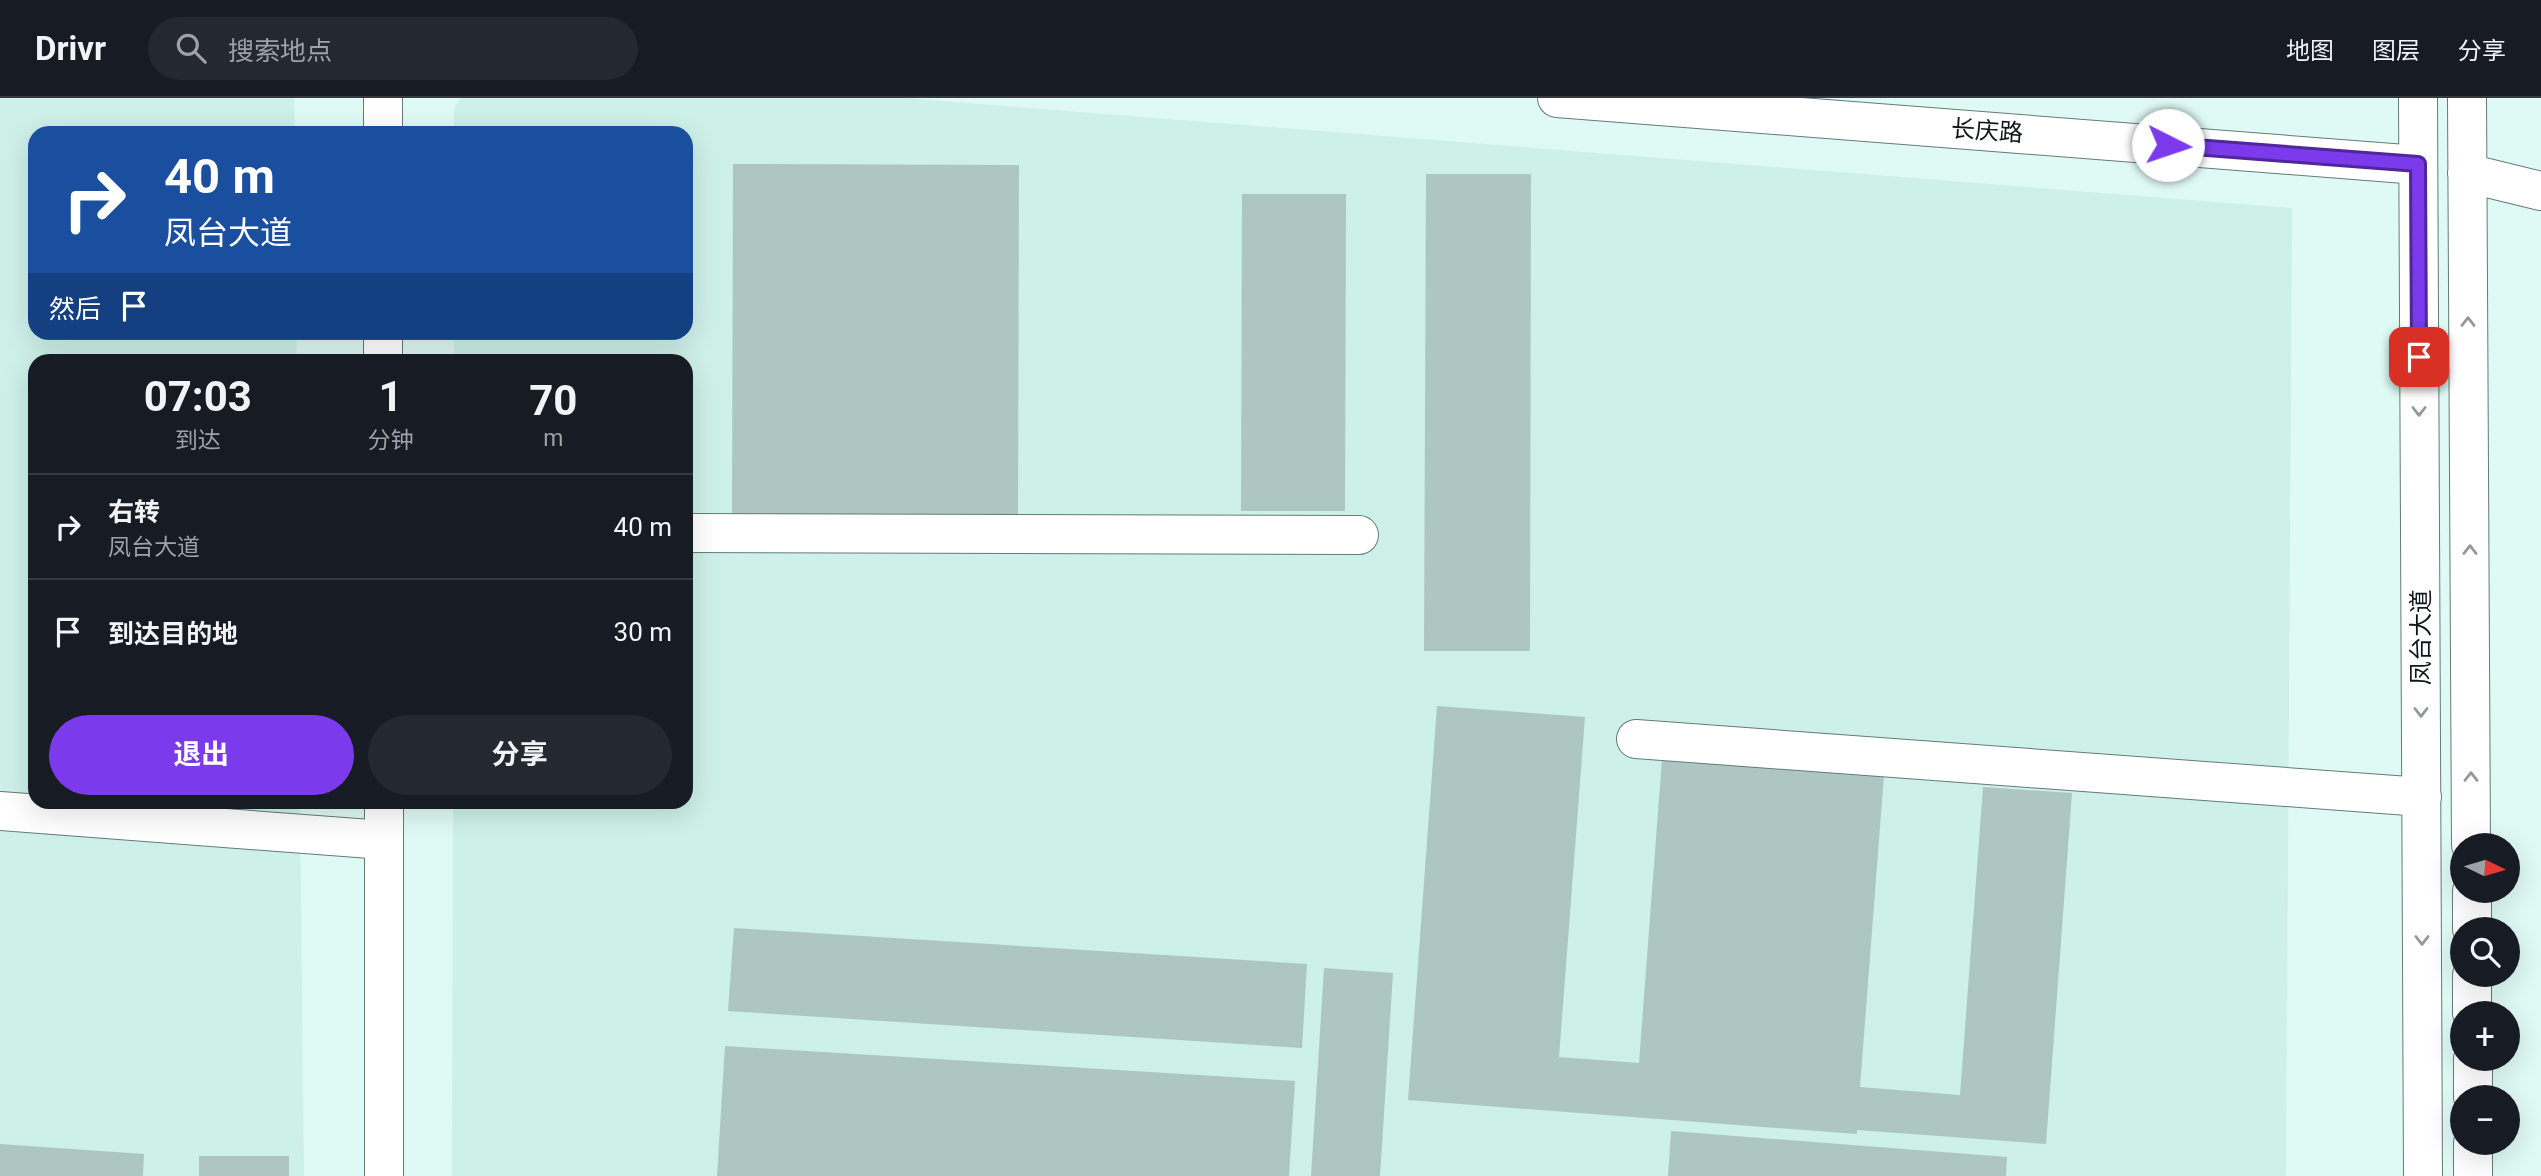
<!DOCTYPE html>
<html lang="zh">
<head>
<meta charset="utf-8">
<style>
  :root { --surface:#171b24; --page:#242831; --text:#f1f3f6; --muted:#9ea1a6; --line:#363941; --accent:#7c3aed }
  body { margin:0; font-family:Roboto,"Noto Sans SC",sans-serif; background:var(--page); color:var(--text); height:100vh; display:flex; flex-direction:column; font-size:26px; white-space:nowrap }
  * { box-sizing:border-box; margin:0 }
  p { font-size:23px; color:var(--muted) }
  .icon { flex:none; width:38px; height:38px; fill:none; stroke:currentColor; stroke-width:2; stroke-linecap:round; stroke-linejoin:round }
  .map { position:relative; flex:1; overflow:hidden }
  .details { position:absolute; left:28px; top:256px; width:665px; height:455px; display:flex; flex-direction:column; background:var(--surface); border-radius:21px; box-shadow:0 7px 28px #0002 }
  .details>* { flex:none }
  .banner { position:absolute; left:28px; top:28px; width:665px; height:214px; border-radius:21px; box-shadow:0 7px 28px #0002; background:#1a4fa0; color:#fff; overflow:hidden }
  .needle { width:46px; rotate:95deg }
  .fabs { position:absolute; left:2450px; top:735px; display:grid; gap:14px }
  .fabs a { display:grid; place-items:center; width:70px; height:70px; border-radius:50%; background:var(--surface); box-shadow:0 7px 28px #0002; font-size:35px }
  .pin { position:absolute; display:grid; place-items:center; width:60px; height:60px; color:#fff; margin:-30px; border-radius:14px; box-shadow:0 4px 10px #0006 }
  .me { position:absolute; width:77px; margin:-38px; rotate:94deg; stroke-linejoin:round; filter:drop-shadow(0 0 5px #0008) }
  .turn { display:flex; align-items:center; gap:24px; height:147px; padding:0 21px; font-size:32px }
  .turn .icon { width:91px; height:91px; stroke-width:2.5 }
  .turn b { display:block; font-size:49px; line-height:60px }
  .then { display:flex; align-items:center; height:66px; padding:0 21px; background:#0003; gap:14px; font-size:26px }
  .eta { display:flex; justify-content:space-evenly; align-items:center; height:119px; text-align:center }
  .eta b { font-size:42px; font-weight:700; line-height:49px }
  .primary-button { display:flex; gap:14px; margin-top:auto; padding:14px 21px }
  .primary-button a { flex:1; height:80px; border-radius:42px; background:var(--accent); color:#fff; font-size:28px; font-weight:700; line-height:80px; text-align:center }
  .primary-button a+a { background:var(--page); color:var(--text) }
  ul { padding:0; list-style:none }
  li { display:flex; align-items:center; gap:21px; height:105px; padding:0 21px; border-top:2px solid var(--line) }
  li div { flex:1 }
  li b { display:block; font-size:26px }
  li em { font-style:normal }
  header { display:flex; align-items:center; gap:42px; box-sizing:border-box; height:98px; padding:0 35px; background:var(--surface); border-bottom:2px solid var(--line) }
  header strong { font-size:33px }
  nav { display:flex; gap:38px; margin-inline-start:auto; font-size:24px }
  .search { width:490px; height:63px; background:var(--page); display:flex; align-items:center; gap:18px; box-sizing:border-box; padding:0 24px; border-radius:38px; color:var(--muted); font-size:26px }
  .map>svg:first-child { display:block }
  .built { fill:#cdf0e9 }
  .building { fill:#adc6c1 }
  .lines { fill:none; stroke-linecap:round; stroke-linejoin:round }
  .minor-casing { stroke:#647b77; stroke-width:40 }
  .minor { stroke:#fff; stroke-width:38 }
  .oneway { stroke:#939796 }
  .route-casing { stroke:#51269a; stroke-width:18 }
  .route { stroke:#7c3aed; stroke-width:12 }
  .labels { text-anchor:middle; stroke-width:6; stroke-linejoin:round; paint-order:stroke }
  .street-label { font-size:24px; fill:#0e1716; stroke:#fff }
</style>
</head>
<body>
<header>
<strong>Drivr</strong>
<div class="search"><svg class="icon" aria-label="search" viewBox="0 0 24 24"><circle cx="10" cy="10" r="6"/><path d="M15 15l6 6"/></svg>搜索地点</div>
<nav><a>地图</a><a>图层</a><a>分享</a></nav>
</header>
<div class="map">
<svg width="2541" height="1078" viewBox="0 0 2541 1078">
  <rect width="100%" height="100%" fill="#dff9f4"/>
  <path class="built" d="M0 0H294L295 35H35V234L296 235 297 262H35V704H300L304 1078H0Z
    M461 0H903L2292 110 2286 1078H452L453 704H686V262H454V235L686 234V35H454V10Z"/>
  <path class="building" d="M733 66 1019 67 1018 416H732Z
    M1426 76H1531L1530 553H1424Z
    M1242 96H1346L1345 413H1241Z
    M1437 608 1585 619 1559 959 1639 965 1662 661 1884 677 1860 989 1960 997 1983 689 2072 695 2046 1046 1857 1032V1036L1408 1002Z
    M734 830 1307 866 1302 950 728 913Z
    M1324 870 1393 875 1380 1078H1311Z
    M725 948 1295 983 1289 1078H717Z
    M1671 1033 2007 1059 2006 1078H1668Z
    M0 1046 144 1056 143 1078H0Z
    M199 1058H289V1078H199Z"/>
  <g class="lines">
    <defs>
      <path id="minor" d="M383 0V35
        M1557 0 2418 67
        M2418 0 2423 1078
        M2467 0 2471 747
        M2467 75 2541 93
        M383 234V262
        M686 435 1359 437
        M1636 641 2422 699
        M384 704V1078
        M0 713 384 742
        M2472 793V831
        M2472 877V915
        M2473 961V999
        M2473 1045V1078"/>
    </defs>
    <use href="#minor" class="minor-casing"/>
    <use href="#minor" class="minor"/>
  </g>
  <defs><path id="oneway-chevron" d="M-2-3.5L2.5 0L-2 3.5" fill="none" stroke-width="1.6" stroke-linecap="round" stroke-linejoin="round" transform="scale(1.75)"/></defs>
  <g class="oneway">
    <use href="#oneway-chevron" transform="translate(2468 224) rotate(-90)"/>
    <use href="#oneway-chevron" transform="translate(2419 313) rotate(90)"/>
    <use href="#oneway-chevron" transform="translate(2470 452) rotate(-90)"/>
    <use href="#oneway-chevron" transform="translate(2421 614) rotate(90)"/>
    <use href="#oneway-chevron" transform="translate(2471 679) rotate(-90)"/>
    <use href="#oneway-chevron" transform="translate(2422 842) rotate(90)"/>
  </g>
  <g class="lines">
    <defs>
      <path id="route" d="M2168 47 2418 66 2419 259"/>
    </defs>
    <use href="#route" class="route-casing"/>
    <use href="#route" class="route"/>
  </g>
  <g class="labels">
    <g class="street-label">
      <text transform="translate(1987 33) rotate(4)" y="8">长庆路</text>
      <text transform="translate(2421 539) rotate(-90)" y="8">凤台大道</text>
    </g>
  </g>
</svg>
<div class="fabs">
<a><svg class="needle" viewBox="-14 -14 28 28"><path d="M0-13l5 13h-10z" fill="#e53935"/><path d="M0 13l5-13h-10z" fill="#9ea1a6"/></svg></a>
<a><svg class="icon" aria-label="search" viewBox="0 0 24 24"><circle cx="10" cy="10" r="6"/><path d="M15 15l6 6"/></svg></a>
<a>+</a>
<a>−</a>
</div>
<div class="pin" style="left:2419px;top:259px;background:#d93025"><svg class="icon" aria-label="arrive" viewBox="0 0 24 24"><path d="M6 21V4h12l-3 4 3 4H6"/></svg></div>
<svg class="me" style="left:2168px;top:47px" viewBox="-20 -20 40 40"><circle r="19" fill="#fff"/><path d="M0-13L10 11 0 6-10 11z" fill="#7c3aed"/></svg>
<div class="banner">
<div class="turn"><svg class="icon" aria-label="right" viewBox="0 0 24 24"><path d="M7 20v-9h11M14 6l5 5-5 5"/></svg><div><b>40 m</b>凤台大道</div></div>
<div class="then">然后<svg class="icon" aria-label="arrive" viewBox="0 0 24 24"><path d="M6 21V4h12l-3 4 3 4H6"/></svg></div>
</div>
<section class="details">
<div class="eta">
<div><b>07:03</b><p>到达</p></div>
<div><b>1</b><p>分钟</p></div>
<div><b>70</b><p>m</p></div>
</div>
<ul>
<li><svg class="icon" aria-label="right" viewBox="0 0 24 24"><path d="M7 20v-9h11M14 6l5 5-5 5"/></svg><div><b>右转</b><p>凤台大道</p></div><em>40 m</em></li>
<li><svg class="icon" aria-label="arrive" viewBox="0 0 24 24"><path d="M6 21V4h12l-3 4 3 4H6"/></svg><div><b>到达目的地</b></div><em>30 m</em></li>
</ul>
<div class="primary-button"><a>退出</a><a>分享</a></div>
</section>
</div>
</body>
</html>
